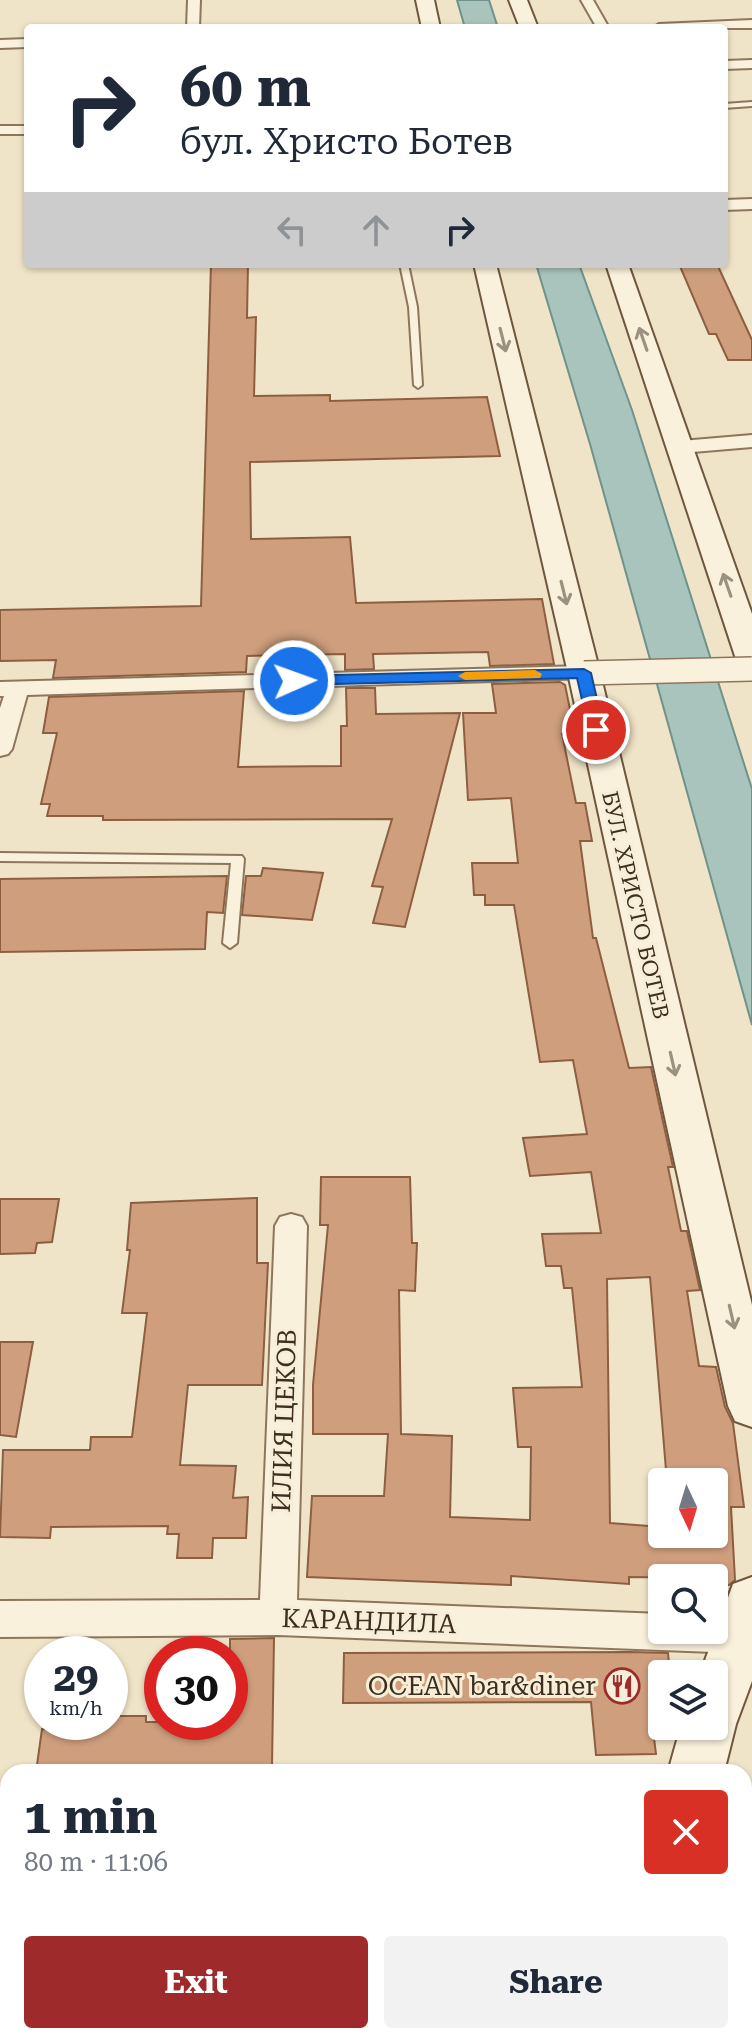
<!DOCTYPE html>
<html lang="en">
<head>
<meta charset="utf-8">
<style>
  :root { --surface:#fff; --page:#f2f2f3; --text:#1f2937; --muted:#747a83; --accent:#9e2a2b }
  body { margin:0; font-family:"Roboto Serif",serif; background:var(--page); color:var(--text); height:100vh; display:flex; flex-direction:column; font-size:30px; white-space:nowrap }
  * { box-sizing:border-box; margin:0 }
  p { font-size:26px; color:var(--muted) }
  .icon { flex:none; width:44px; height:44px; fill:none; stroke:currentColor; stroke-width:2; stroke-linecap:round; stroke-linejoin:round }
  .map { position:relative; flex:1; overflow:hidden }
  .details { position:absolute; left:0px; top:1764px; width:752px; height:280px; display:flex; flex-direction:column; background:var(--surface); border-radius:24px 24px 0 0; box-shadow:0 2px 6px #0004 }
  .details>* { flex:none }
  .hud { position:absolute; left:24px; top:24px; width:704px; height:244px; border-radius:8px; box-shadow:0 2px 6px #0004; background:#fff; color:var(--text); overflow:hidden }
  .needle { width:52px; rotate:176deg }
  .tools { position:absolute; left:648px; top:1468px; display:grid; gap:16px }
  .tools a { display:grid; place-items:center; width:80px; height:80px; border-radius:8px; background:var(--surface); box-shadow:0 2px 6px #0004; font-size:40px }
  .speed { position:absolute; left:24px; top:1636px; display:flex; gap:16px; font-size:40px; font-weight:700; text-align:center }
  .speed>* { display:grid; place-content:center; width:104px; height:104px; border-radius:50%; background:var(--surface); box-shadow:0 2px 6px #0004; line-height:1 }
  .speed small { font-size:20px; font-weight:400 }
  .speed .limit { border:12px solid #d22; background:#fff; color:#111 }
  .pin { position:absolute; display:grid; place-items:center; width:68px; height:68px; color:#fff; margin:-34px; border:4px solid #fff; border-radius:50%; box-shadow:0 2px 8px #0007 }
  .me { position:absolute; width:88px; margin:-44px; rotate:88deg; stroke-linejoin:round; filter:drop-shadow(0 0 6px #0008) }
  .turn { display:flex; align-items:center; gap:28px; height:168px; padding:0 24px; font-size:36px }
  .turn .icon { width:104px; height:104px; stroke-width:2.5 }
  .turn b { display:block; font-size:56px; line-height:68px }
  .lanes { display:flex; align-items:center; height:76px; padding:0 24px; background:#0003; justify-content:center; gap:40px; direction:ltr }
  .lanes .off { opacity:.35 }
  .round { display:grid; place-items:center; flex:none; width:84px; height:84px; border-radius:8px; background:var(--page) }
  .summary { display:flex; align-items:center; justify-content:space-between; height:136px; padding:0 24px }
  h1 { font-size:48px; font-weight:700; line-height:60px }
  .button { display:flex; gap:16px; margin-top:auto; padding:16px 24px }
  .button a { flex:1; height:92px; border-radius:8px; background:var(--accent); color:#fff; font-size:32px; font-weight:700; line-height:92px; text-align:center }
  .button a+a { background:var(--page); color:var(--text) }
  .map>svg:first-child { display:block }
  .water { fill:#a9c4bc; stroke:#6f938a; stroke-width:2 }
  .building { fill:#cf9f7d; stroke:#8d5f41; stroke-width:2; fill-rule:evenodd }
  .lines { fill:none; stroke-linecap:round; stroke-linejoin:round }
  .lane-casing { stroke:#8d765c; stroke-width:4 }
  .street-casing { stroke:#8d765c; stroke-width:4 }
  .secondary-casing { stroke:#6f573f; stroke-width:4 }
  .path { stroke:#8d765c; stroke-width:7; stroke-dasharray:8 6; stroke-linecap:butt }
  .lane { fill:#faf1dc; fill-rule:evenodd }
  .street { fill:#faf1dc; fill-rule:evenodd }
  .secondary { fill:#faf1dc; fill-rule:evenodd }
  .street-bridge-casing { stroke:#8d765c; stroke-width:26; stroke-linecap:butt }
  .street-bridge { stroke:#faf1dc; stroke-width:23 }
  .oneway { stroke:#9c907e }
  .route { fill:#1a73e8; stroke:#114b97; stroke-width:2 }
  .slow { fill:#f59e0b }
  .labels { text-anchor:middle; stroke-width:6; stroke-linejoin:round; paint-order:stroke }
  .street-label { font-size:22px; fill:#3d2e20; stroke:#f7eed8 }
  .near-street-label { font-size:26px; fill:#3d2e20; stroke:#f7eed8 }
  .near-poi-label { font-size:26px; fill:#3d2e20; stroke:#f7eed8; text-anchor:end }
</style>
</head>
<body>
<div class="map">
<svg width="752" height="2044" viewBox="0 0 752 2044">
  <rect width="100%" height="100%" fill="#f0e4c8"/>
  <path class="water" d="M457 0H489L498 28H465Z
    M536 264H579L632 410 752 789V1025L590 444Z"/>
  <path class="building" d="M211 264H248L247 318 256 317 254 396 330 395V401L487 397 500 456 250 462 251 539 350 537 356 603 542 599 554 664 490 666 488 652 373 654 374 669 345 670V654L247 656 246 672 53 678 56 660 0 661V610L201 606Z
    M679 264H717L752 340V360H728L716 334H709Z
    M560 682 565 685 575 734H562L576 803H585L592 841H580L593 938H596L629 1068 651 1067 673 1167H668L681 1231H687L700 1290 687 1291 699 1366 716 1367 725 1407 733 1423 744 1507H731L735 1580 729 1585 714 1584V1578L629 1577V1584L511 1576V1585L307 1577 312 1496H384L388 1434H313V1385L328 1225H320L321 1177H410L412 1243H417L415 1291 399 1290 401 1434 452 1436 450 1517 530 1520 531 1447H518L513 1388 582 1387 572 1288H564L561 1266H546L542 1234 601 1233 591 1172 530 1176 523 1138 587 1134 573 1060 540 1062 514 905H485V895H474L472 863H518L511 798 468 800 463 713H496L492 684ZM650 1277 667 1482H714V1534H662V1527L610 1523 607 1279Z
    M346 688H375L376 714 460 713 405 927 373 923 383 887 372 886 392 819 103 820V816H47L50 804H41L57 733H43L49 697 244 691 238 767 341 766V726H347Z
    M263 868 323 873 312 920 242 915 246 876H261Z
    M227 876 223 913 207 912 205 949 0 952V879Z
    M257 1198V1263H268L262 1385H188L180 1465 236 1466 233 1498 248 1497 246 1538H213L212 1558H177L179 1534H167L168 1526 51 1527 50 1538 0 1537 3 1450H90L91 1437H132L147 1313H122L130 1250H127L131 1203Z
    M0 1199H59L52 1242 37 1243 35 1253 0 1254Z
    M0 1342H33L16 1437 0 1435Z
    M274 1638 272 1766 141 1772H36L42 1729 81 1730 82 1722H110V1716H146V1722H230V1639Z
    M630 1652 668 1653 670 1674H662V1726H677V1729L653 1730 656 1754 596 1755 591 1702 343 1703 344 1653Z"/>
  <g class="lines">
    <defs>
      <path id="lane" d="M752 102V106L724 108V104Z
        M400 264H408L417 307 422 385 418 388 414 385 409 307Z
        M0 853 242 856 244 859 237 943 230 948 223 943 231 863 0 861Z"/>
      <path id="street" d="M188 0H200L199 28H187Z
        M581 0H593L609 28H597Z
        M752 20V28H653L659 24Z
        M28 39V47L0 48V40Z
        M752 60V68L724 69V61Z
        M0 126H28V134H0Z
        M752 199V209L724 210V200Z
        M752 435V447L681 453 672 447 681 441Z
        M584 666 592 668 595 673 592 678 27 695 12 749 8 754 0 756V708L4 696H0V682Z
        M291 1214 302 1217 307 1226 297 1600 662 1614V1630H714V1616L739 1617 752 1622V1648L739 1653 278 1635 0 1637V1601L260 1600 275 1226 280 1217Z"/>
      <path id="secondary" d="M416 0H434L440 28H422Z
        M509 0H527L538 28H520Z
        M474 264H496L600 673 752 1305V1427L735 1421 728 1406 568 673Z
        M606 264H628L752 614V669L741 666 736 659Z
        M752 1577V1681L736 1724 724 1772H668L681 1726H714V1674H700L733 1584Z
        M752 1881V1948L744 1951V1884Z
        M582 2036H650L647 2044H579Z"/>
    </defs>
    <use href="#lane" class="lane-casing"/>
    <use href="#street" class="street-casing"/>
    <use href="#secondary" class="secondary-casing"/>
    <path class="path" d="M731 2036V2044
      M520 2044 528 2036"/>
    <use href="#lane" class="lane"/>
    <use href="#street" class="street"/>
    <use href="#secondary" class="secondary"/>
    <defs>
      <path id="street-bridge" d="M584 673 752 669"/>
    </defs>
    <use href="#street-bridge" class="street-bridge-casing"/>
    <use href="#street-bridge" class="street-bridge"/>
  </g>
  <defs><path id="oneway-shaft" d="M-6 0H5M1.5-3L5.5 0L1.5 3" fill="none" stroke-width="1.6" stroke-linecap="round" stroke-linejoin="round" transform="scale(2)"/></defs>
  <g class="oneway">
    <use href="#oneway-shaft" transform="translate(643 339) rotate(-109)"/>
    <use href="#oneway-shaft" transform="translate(503 340) rotate(76)"/>
    <use href="#oneway-shaft" transform="translate(727 585) rotate(-109)"/>
    <use href="#oneway-shaft" transform="translate(564 593) rotate(76)"/>
    <use href="#oneway-shaft" transform="translate(673 1064) rotate(77)"/>
    <use href="#oneway-shaft" transform="translate(732 1317) rotate(77)"/>
  </g>
  <path class="route" d="M584 669 591 673 604 730 596 734 589 730 577 678 294 685 286 681 294 676Z"/>
  <path class="slow" d="M535 670 542 674 540 678 465 680 458 676 465 672Z"/>
  <defs>
    <symbol id="restaurant-ring" viewBox="-11 -11 22 22"><circle r="9.5" fill="#f7eed8" stroke="#9e2a2b" stroke-width="1.5"/><path d="M-5-6h1v4h1v-4h1v4h1v-4h1v5L-1.5 .5V6h-2V.5L-5-1ZM5-6V6H3V1.5H1.5Q1.5-4 5-6Z" fill="#9e2a2b"/></symbol>
  </defs>
  <g fill-rule="evenodd">
    <use href="#restaurant-ring" x="602" y="1666" width="40" height="40"/>
  </g>
  <g class="labels">
    <g class="street-label">
      <text transform="translate(636 905) rotate(77)" y="8">БУЛ. ХРИСТО БОТЕВ</text>
    </g>
    <g class="near-street-label">
      <text transform="translate(284 1421) rotate(-88)" y="9">ИЛИЯ ЦЕКОВ</text>
      <text transform="translate(369 1621) rotate(2)" y="9">КАРАНДИЛА</text>
    </g>
    <g class="near-poi-label">
      <text x="596" y="1695">OCEAN bar&amp;diner</text>
    </g>
  </g>
</svg>
<div class="tools">
<a><svg class="needle" viewBox="-14 -14 28 28"><path d="M0-13l5 13h-10z" fill="#e53935"/><path d="M0 13l5-13h-10z" fill="#747a83"/></svg></a>
<a><svg class="icon" aria-label="search" viewBox="0 0 24 24"><circle cx="10" cy="10" r="6"/><path d="M15 15l6 6"/></svg></a>
<a><svg class="icon" aria-label="layers" viewBox="0 0 24 24"><path d="M12 4l9 5-9 5-9-5zM3 14l9 5 9-5"/></svg></a>
</div>
<div class="speed"><div>29<small>km/h</small></div><div class="limit">30</div></div>
<div class="pin" style="left:596px;top:730px;background:#d93025"><svg class="icon" aria-label="arrive" viewBox="0 0 24 24"><path d="M6 21V4h12l-3 4 3 4H6"/></svg></div>
<svg class="me" style="left:294px;top:681px" viewBox="-20 -20 40 40"><circle r="17" fill="#1a73e8" stroke="#fff" stroke-width="3"/><path d="M0-11L8 9 0 5-8 9z" fill="#fff"/></svg>
<div class="hud">
<div class="turn"><svg class="icon" aria-label="right" viewBox="0 0 24 24"><path d="M7 20v-9h11M14 6l5 5-5 5"/></svg><div><b>60 m</b>бул. Христо Ботев</div></div>
<div class="lanes"><svg class="icon off" aria-label="left" viewBox="0 0 24 24"><path d="M17 20v-9H6M10 6l-5 5 5 5"/></svg><svg class="icon off" aria-label="ahead" viewBox="0 0 24 24"><path d="M12 20V5M6 11l6-6 6 6"/></svg><svg class="icon" aria-label="right" viewBox="0 0 24 24"><path d="M7 20v-9h11M14 6l5 5-5 5"/></svg></div>
</div>
<section class="details">
<div class="summary"><div><h1>1 min</h1><p>80 m · 11:06</p></div><a class="round" style="background:#d93025;color:#fff"><svg class="icon" aria-label="close" viewBox="0 0 24 24"><path d="M6 6l12 12M18 6L6 18"/></svg></a></div>
<div class="button"><a>Exit</a><a>Share</a></div>
</section>
</div>
</body>
</html>
